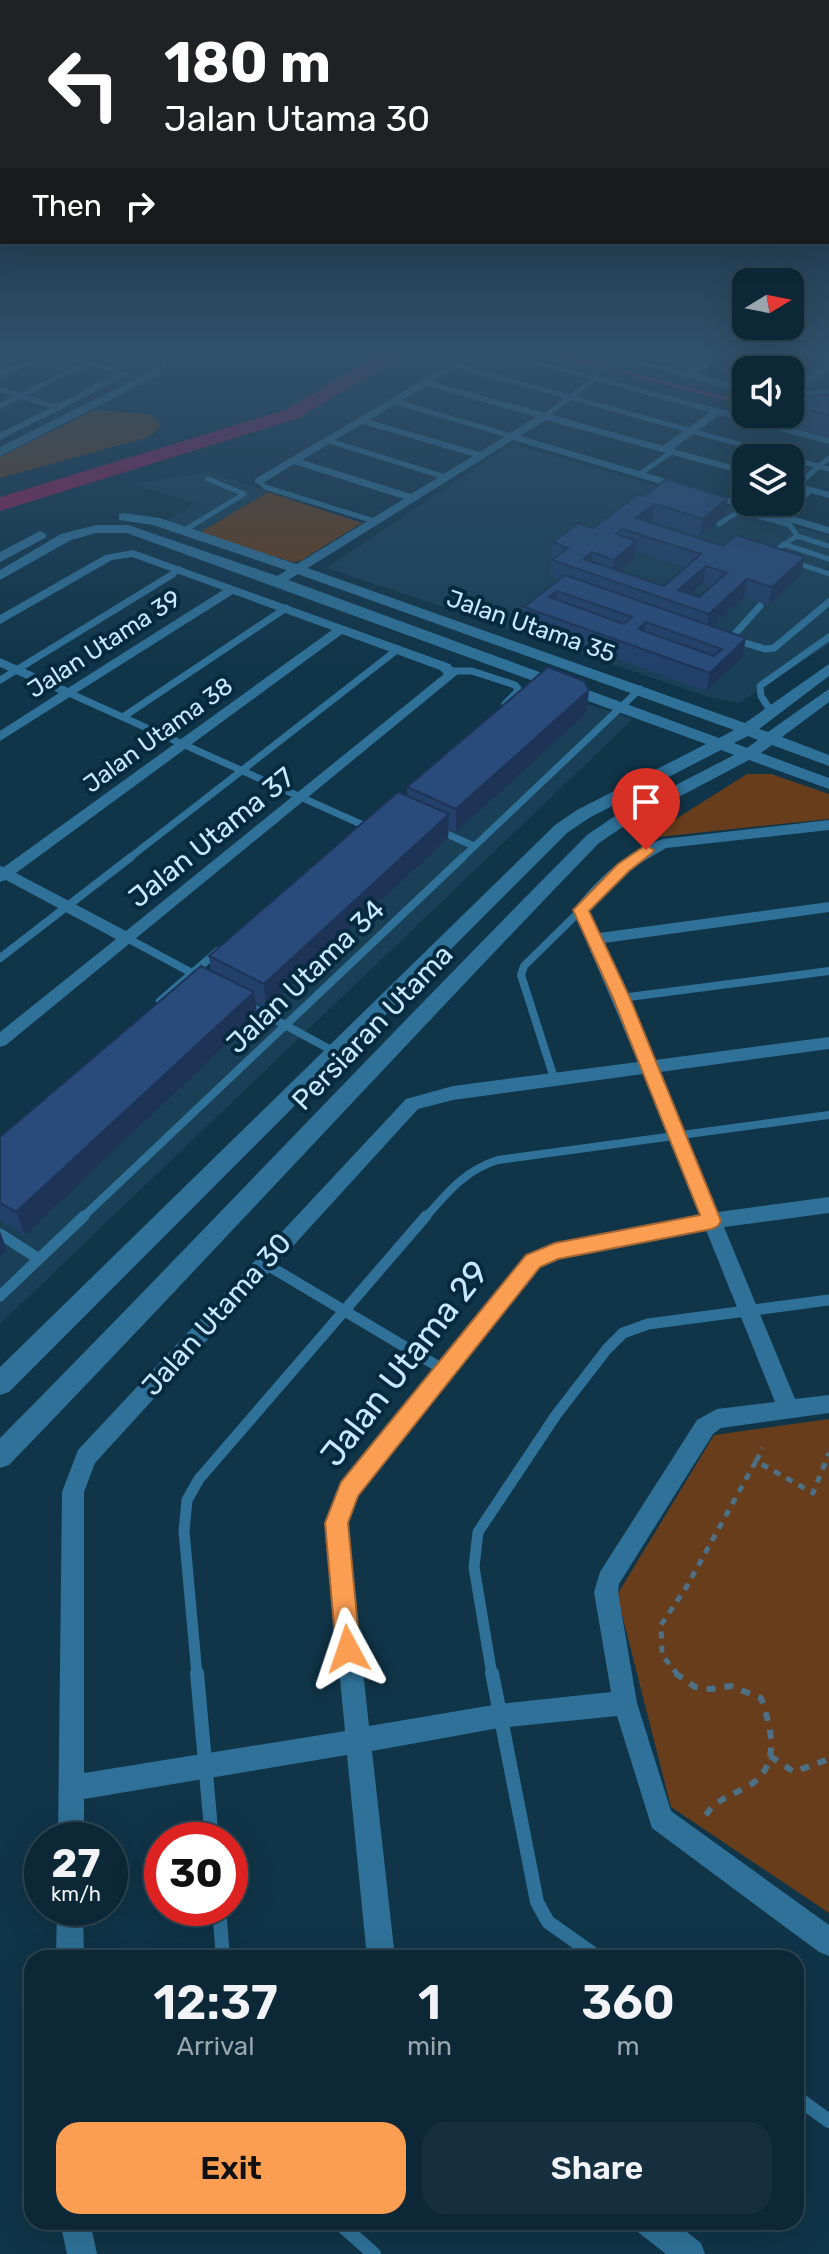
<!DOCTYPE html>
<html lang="en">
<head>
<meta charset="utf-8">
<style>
  :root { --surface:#0c2736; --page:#152f3e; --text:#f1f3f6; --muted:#9aa5ad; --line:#2c4451; --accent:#fb9e51 }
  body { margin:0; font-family:Rubik,sans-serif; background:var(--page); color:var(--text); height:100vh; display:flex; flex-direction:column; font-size:30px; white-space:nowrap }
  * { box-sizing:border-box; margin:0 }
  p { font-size:26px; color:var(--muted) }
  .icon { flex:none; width:44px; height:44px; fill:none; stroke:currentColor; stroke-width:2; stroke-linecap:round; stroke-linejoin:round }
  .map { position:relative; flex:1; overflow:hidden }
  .details { position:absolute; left:24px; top:1950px; width:780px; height:280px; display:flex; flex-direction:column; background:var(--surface); border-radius:24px; box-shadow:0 8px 32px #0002,0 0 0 2px var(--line) }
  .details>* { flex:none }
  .banner { position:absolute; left:0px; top:0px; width:830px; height:244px; box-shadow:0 8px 32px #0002,0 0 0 2px var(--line); background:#202124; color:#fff; overflow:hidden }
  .needle { width:52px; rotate:80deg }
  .tools { position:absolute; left:732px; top:268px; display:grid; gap:16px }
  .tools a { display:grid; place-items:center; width:72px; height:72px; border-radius:16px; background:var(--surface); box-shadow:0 8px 32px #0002,0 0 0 2px var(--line); font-size:40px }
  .speed { position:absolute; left:24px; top:1822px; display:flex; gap:16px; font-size:40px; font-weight:700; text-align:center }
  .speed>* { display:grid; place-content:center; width:104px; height:104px; border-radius:50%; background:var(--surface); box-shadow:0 8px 32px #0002,0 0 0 2px var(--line); line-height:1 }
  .speed small { font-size:20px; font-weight:400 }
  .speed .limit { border:12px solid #d22; background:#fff; color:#111 }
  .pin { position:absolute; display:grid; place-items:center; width:68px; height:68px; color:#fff; margin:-82px -34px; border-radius:50% 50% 50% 0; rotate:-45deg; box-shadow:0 0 8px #0007 }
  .pin .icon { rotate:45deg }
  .me { position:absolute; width:88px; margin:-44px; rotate:355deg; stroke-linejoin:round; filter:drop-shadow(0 0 6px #0008) }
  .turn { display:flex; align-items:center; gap:28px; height:168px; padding:0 32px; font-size:36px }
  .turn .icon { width:104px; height:104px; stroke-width:2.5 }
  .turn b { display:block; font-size:56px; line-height:68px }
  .then { display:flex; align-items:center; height:76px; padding:0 32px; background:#0003; gap:16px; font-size:30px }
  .eta { display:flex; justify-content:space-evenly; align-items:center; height:136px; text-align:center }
  .eta b { font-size:48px; font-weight:600; line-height:56px }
  .button { display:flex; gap:16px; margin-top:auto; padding:16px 32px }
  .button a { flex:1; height:92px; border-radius:24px; background:var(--accent); color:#111; font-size:32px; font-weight:600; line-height:92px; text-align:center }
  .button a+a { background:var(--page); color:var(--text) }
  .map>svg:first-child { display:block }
  .built { fill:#194057 }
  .green { fill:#673d1b }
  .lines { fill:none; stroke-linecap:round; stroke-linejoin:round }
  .stream { stroke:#911d54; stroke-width:3 }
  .river { fill:#911d54; fill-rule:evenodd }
  .path-far1 { stroke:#4d7085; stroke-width:5; stroke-dasharray:7 7; stroke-linecap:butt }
  .path { stroke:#4d7085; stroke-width:6; stroke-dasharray:9 9; stroke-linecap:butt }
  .service-far4 { stroke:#2f7198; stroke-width:5 }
  .service-far3 { stroke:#2f7198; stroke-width:7 }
  .service-far2 { stroke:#2f7198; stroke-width:8 }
  .service-far1 { stroke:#2f7198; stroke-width:11 }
  .service { stroke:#2f7198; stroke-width:14 }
  .minor { fill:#2f7198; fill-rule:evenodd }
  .tertiary { fill:#2f7198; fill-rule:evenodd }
  .wall { fill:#23406a; fill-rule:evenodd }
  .shaded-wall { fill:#1d3456 }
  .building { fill:#294b7b; stroke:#1d3456; stroke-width:2; fill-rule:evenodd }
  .route { fill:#fb9e51; stroke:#a36735; stroke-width:2 }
  .labels { text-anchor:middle; stroke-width:8; stroke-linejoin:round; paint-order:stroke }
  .far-street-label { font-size:24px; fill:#c7e8fe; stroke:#052a3d }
  .street-label { font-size:28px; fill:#c7e8fe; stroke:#052a3d }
  .near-street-label { font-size:34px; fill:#c7e8fe; stroke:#052a3d }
</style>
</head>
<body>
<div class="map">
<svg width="829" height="2254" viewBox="0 0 829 2254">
  <rect width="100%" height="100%" fill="#103448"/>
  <path class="built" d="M512 444 829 536V644L739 703 709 697 327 568Z
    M209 472 268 492 199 533 167 521 194 503 133 484Z
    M546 690 633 719 0 1324V1154Z"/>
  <path class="green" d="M94 410 148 414 159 422 160 427 149 437 0 478V457Z
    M268 492 362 523 300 561 292 562 199 533Z
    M747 774H771L829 794V819L658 837 656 832 663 827Z
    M829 1419V1913L671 1807 617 1595 714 1435Z"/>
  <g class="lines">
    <path class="stream" d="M547 352 746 404"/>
    <path class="river" d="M384 352H407L299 418 0 511V497L285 410Z"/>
    <path class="path-far1" d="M756 1461 763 1448
      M678 1675 662 1655 661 1625 687 1586 756 1461 813 1493 829 1453"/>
    <path class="path" d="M675 1673 695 1687 711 1689 731 1686 761 1698C772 1730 782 1769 745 1788 726 1798 712 1801 702 1822
      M770 1756 794 1772 829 1759"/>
    <path class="service-far4" d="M684 352 712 358
      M454 365 829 469
      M762 370 784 352
      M0 390 57 407
      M393 401 511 436
      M0 406 91 361
      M545 416 596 378
      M326 440 445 477
      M640 474 673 451
      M259 481 265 487 374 521
      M796 486 829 458
      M782 517 811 490
      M719 524 738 512H744L790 525 796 534
      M183 531 244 494 208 479
      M783 544 829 559
      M781 556 780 547 797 536 829 546
      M794 562 829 574
      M169 576 180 569"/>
    <path class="service-far3" d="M760 606 734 635 735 640 765 649 774 648 829 602
      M451 671H472L515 685 519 690 505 704
      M0 680 173 574
      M69 693 363 825
      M772 713 761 696 760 686 829 637
      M123 717 286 608
      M440 831 474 846
      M128 859 398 649
      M461 859 640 689"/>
    <path class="service-far2" d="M127 938 192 973
      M0 958 131 857
      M621 998 829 971
      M160 1001 218 951
      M246 1004 335 1052
      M554 1078 521 975 524 966 581 910
      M82 1218 463 857
      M425 1218C447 1193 465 1170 498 1160L829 1115"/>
    <path class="service-far1" d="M0 1234 39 1259
      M264 1263 444 1370
      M0 1296 84 1216
      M197 1675 184 1531 187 1500 199 1479 426 1216
      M492 1675 474 1567 478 1532 556 1415 607 1349 623 1333 648 1324 829 1300"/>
    <path class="service" d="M197 1673 212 1840
      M492 1673 537 1902 548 1922 599 1958
      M219 1908 223 1958
      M796 2097 829 2121
      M338 2222 374 2254"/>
    <path class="minor" d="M43 352H66L130 374 0 440V433L117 374 54 353 0 378V371Z
      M471 352H482L433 382 663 446 710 412 490 352H504L829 438V444L719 415 673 449 746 469V475L546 420 520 436 829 527V534L513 440 282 584H274V578L404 499 294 464 263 483H255V479ZM426 386 536 417 480 452 369 420ZM362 424 473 456 411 494 302 460Z
      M594 352H608L688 372 715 352H724L697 374 746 387V393Z
      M829 361V369L800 392 829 390V396L790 398V390Z
      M790 481 829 492V498L790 487Z
      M133 550 450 664 458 674 6 1045 0 1047V1032L116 939 6 880 0 882V866L4 867 332 630 233 594 0 741V731L59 693 0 667V658L68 688 223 590 132 557 112 560 0 624V615L105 555ZM342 634 440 670 444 674 126 931 16 873Z
      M829 820V830L666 848 634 867 589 911 599 933 829 902V912L604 943 655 1060 829 1037V1049L660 1072 718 1212 829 1197V1213L724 1227 795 1399 829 1395V1413L721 1428 713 1434 619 1584 618 1592 637 1703 671 1811 829 1925V1956L819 1952 652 1828 617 1716 499 1728 372 1751 395 1958H367L347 1755 84 1799V1840H58L62 1492 78 1450 406 1099 453 1086 638 1062 573 910C595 881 628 849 663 839ZM643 1074 700 1216 555 1243 526 1255 341 1482 325 1523 345 1731 84 1773V1492L95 1463 418 1109 453 1100ZM706 1230 775 1402 717 1409 697 1420 600 1572 594 1592 611 1692 499 1704 369 1726 347 1523 358 1495 540 1267 558 1258Z
      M57 1908H83L84 1958H56Z
      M60 2222H90L97 2254H67Z
      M635 2222H674L701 2243 705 2254H666L639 2233Z"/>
    <path class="tertiary" d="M158 352H169L165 369 158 376 0 456V447L150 372Z
      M124 513 160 518 302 566 745 723 829 664V676L759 729 768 732 829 689V702L782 737 829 755V766L772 745 761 753 829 778V789L749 760 624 826 599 843C401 1048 208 1259 9 1465L0 1468V1438C197 1239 389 1034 587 835L612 818 734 755 721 750 589 818 567 833 9 1392 0 1395V1367L555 825 577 810 706 744 127 533H96L71 540 0 580V570L61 534 96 525H128L283 578 719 738 734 730 292 572 153 525 119 520V514ZM748 736 758 740 747 748 734 743Z
      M40 531 47 535 45 538 0 562V552Z"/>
  </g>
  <path class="wall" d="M829 394V437L765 420 766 414H790V398Z
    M644 496 728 498 725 515 700 536 652 521 650 522 801 574 768 605 744 597 712 626 743 656 706 691 523 625 524 607 559 580 550 577 553 542 593 528ZM635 551 685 567 664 586 620 571 634 558ZM703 583 712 586 699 597 690 594Z
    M589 690 586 714 456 832 449 829 448 838 266 1008 256 1002 257 1015 25 1235 0 1220V1137L211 971 209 956 407 797V787Z"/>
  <path class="shaded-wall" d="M728 498 725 515 700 536 703 519Z
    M655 504 652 521 636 533V518Z
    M636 541 634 558 612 577 614 560Z
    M592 552 591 570 584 559Z
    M805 557 801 574 768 605 772 587Z
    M706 566 703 583 679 604 678 590Z
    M747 579 744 597 706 632 709 614Z
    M557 591 556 609 549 597Z
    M646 622 643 640 638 629Z
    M746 638 743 656 706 691 710 673Z
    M589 690 586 714 456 832V809Z
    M449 814 448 838 266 1008 264 984Z
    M254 992 257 1015 25 1235 16 1212Z
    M0 1231 7 1250 0 1256Z"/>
  <path class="building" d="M829 394V415L790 405V398Z
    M666 479 728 498 703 519 655 504 636 518 723 546 736 535 805 557 772 587 747 579 709 614 552 560 568 548 553 542 578 523 593 528 638 494 644 496ZM622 529 701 554 664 586 584 559 592 552 614 560 636 541 616 534ZM706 566 727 573 699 597 678 590Z
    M565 575 746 638 710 673 524 607ZM557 591 632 617 624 624 549 597ZM646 622 722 649 714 656 638 629Z
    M548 667 584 681 589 690 456 809 407 787Z
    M398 792 449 814 264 984 209 956Z
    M201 966 254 992 16 1212 0 1203V1137Z"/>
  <linearGradient id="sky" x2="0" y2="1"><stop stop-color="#091d28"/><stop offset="0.53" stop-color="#31506a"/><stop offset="1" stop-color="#31506a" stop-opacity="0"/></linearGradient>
  <rect width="829" height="667" fill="url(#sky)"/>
  <path class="route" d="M646 845 654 850 652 853 629 871 589 911 630 998 721 1221 718 1226 712 1229 558 1259 540 1267 358 1496 348 1523 360 1649 357 1657 348 1661 339 1657 336 1649 325 1523 341 1482 526 1255 555 1243 700 1215 613 998 573 910 618 864Z"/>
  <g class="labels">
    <g class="far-street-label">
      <text transform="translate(531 626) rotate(19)" y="8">Jalan Utama 35</text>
      <text transform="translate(104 644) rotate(-33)" y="8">Jalan Utama 39</text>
      <text transform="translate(158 735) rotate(-36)" y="8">Jalan Utama 38</text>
    </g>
    <g class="street-label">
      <text transform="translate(211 837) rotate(-39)" y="10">Jalan Utama 37</text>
      <text transform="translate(305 976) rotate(-44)" y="10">Jalan Utama 34</text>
      <text transform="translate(372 1027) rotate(-46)" y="10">Persiaran Utama</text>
      <text transform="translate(216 1314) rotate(-48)" y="10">Jalan Utama 30</text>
    </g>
    <g class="near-street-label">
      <text transform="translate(404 1363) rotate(-52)" y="12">Jalan Utama 29</text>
    </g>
  </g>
</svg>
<div class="tools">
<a><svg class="needle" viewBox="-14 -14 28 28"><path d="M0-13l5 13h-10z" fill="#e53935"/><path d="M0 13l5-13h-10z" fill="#9aa5ad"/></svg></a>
<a><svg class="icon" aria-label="sound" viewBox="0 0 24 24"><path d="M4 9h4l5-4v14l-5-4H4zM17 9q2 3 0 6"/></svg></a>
<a><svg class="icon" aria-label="layers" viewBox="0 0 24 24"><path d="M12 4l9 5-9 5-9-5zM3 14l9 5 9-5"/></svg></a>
</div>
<div class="speed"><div>27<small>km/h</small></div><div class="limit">30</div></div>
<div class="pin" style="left:646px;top:850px;background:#d93025"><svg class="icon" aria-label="arrive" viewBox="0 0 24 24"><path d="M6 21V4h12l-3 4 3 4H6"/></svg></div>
<svg class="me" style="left:348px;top:1649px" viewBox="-20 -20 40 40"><path d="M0-17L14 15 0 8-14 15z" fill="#fb9e51" stroke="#fff" stroke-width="4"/></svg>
<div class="banner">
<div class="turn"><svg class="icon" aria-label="left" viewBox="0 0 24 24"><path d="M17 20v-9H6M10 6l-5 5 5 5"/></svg><div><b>180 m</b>Jalan Utama 30</div></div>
<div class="then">Then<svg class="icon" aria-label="right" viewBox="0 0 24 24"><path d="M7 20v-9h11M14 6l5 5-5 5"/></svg></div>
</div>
<section class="details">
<div class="eta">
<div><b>12:37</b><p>Arrival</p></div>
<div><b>1</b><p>min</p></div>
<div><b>360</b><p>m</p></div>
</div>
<div class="button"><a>Exit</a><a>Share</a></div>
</section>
</div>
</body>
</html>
